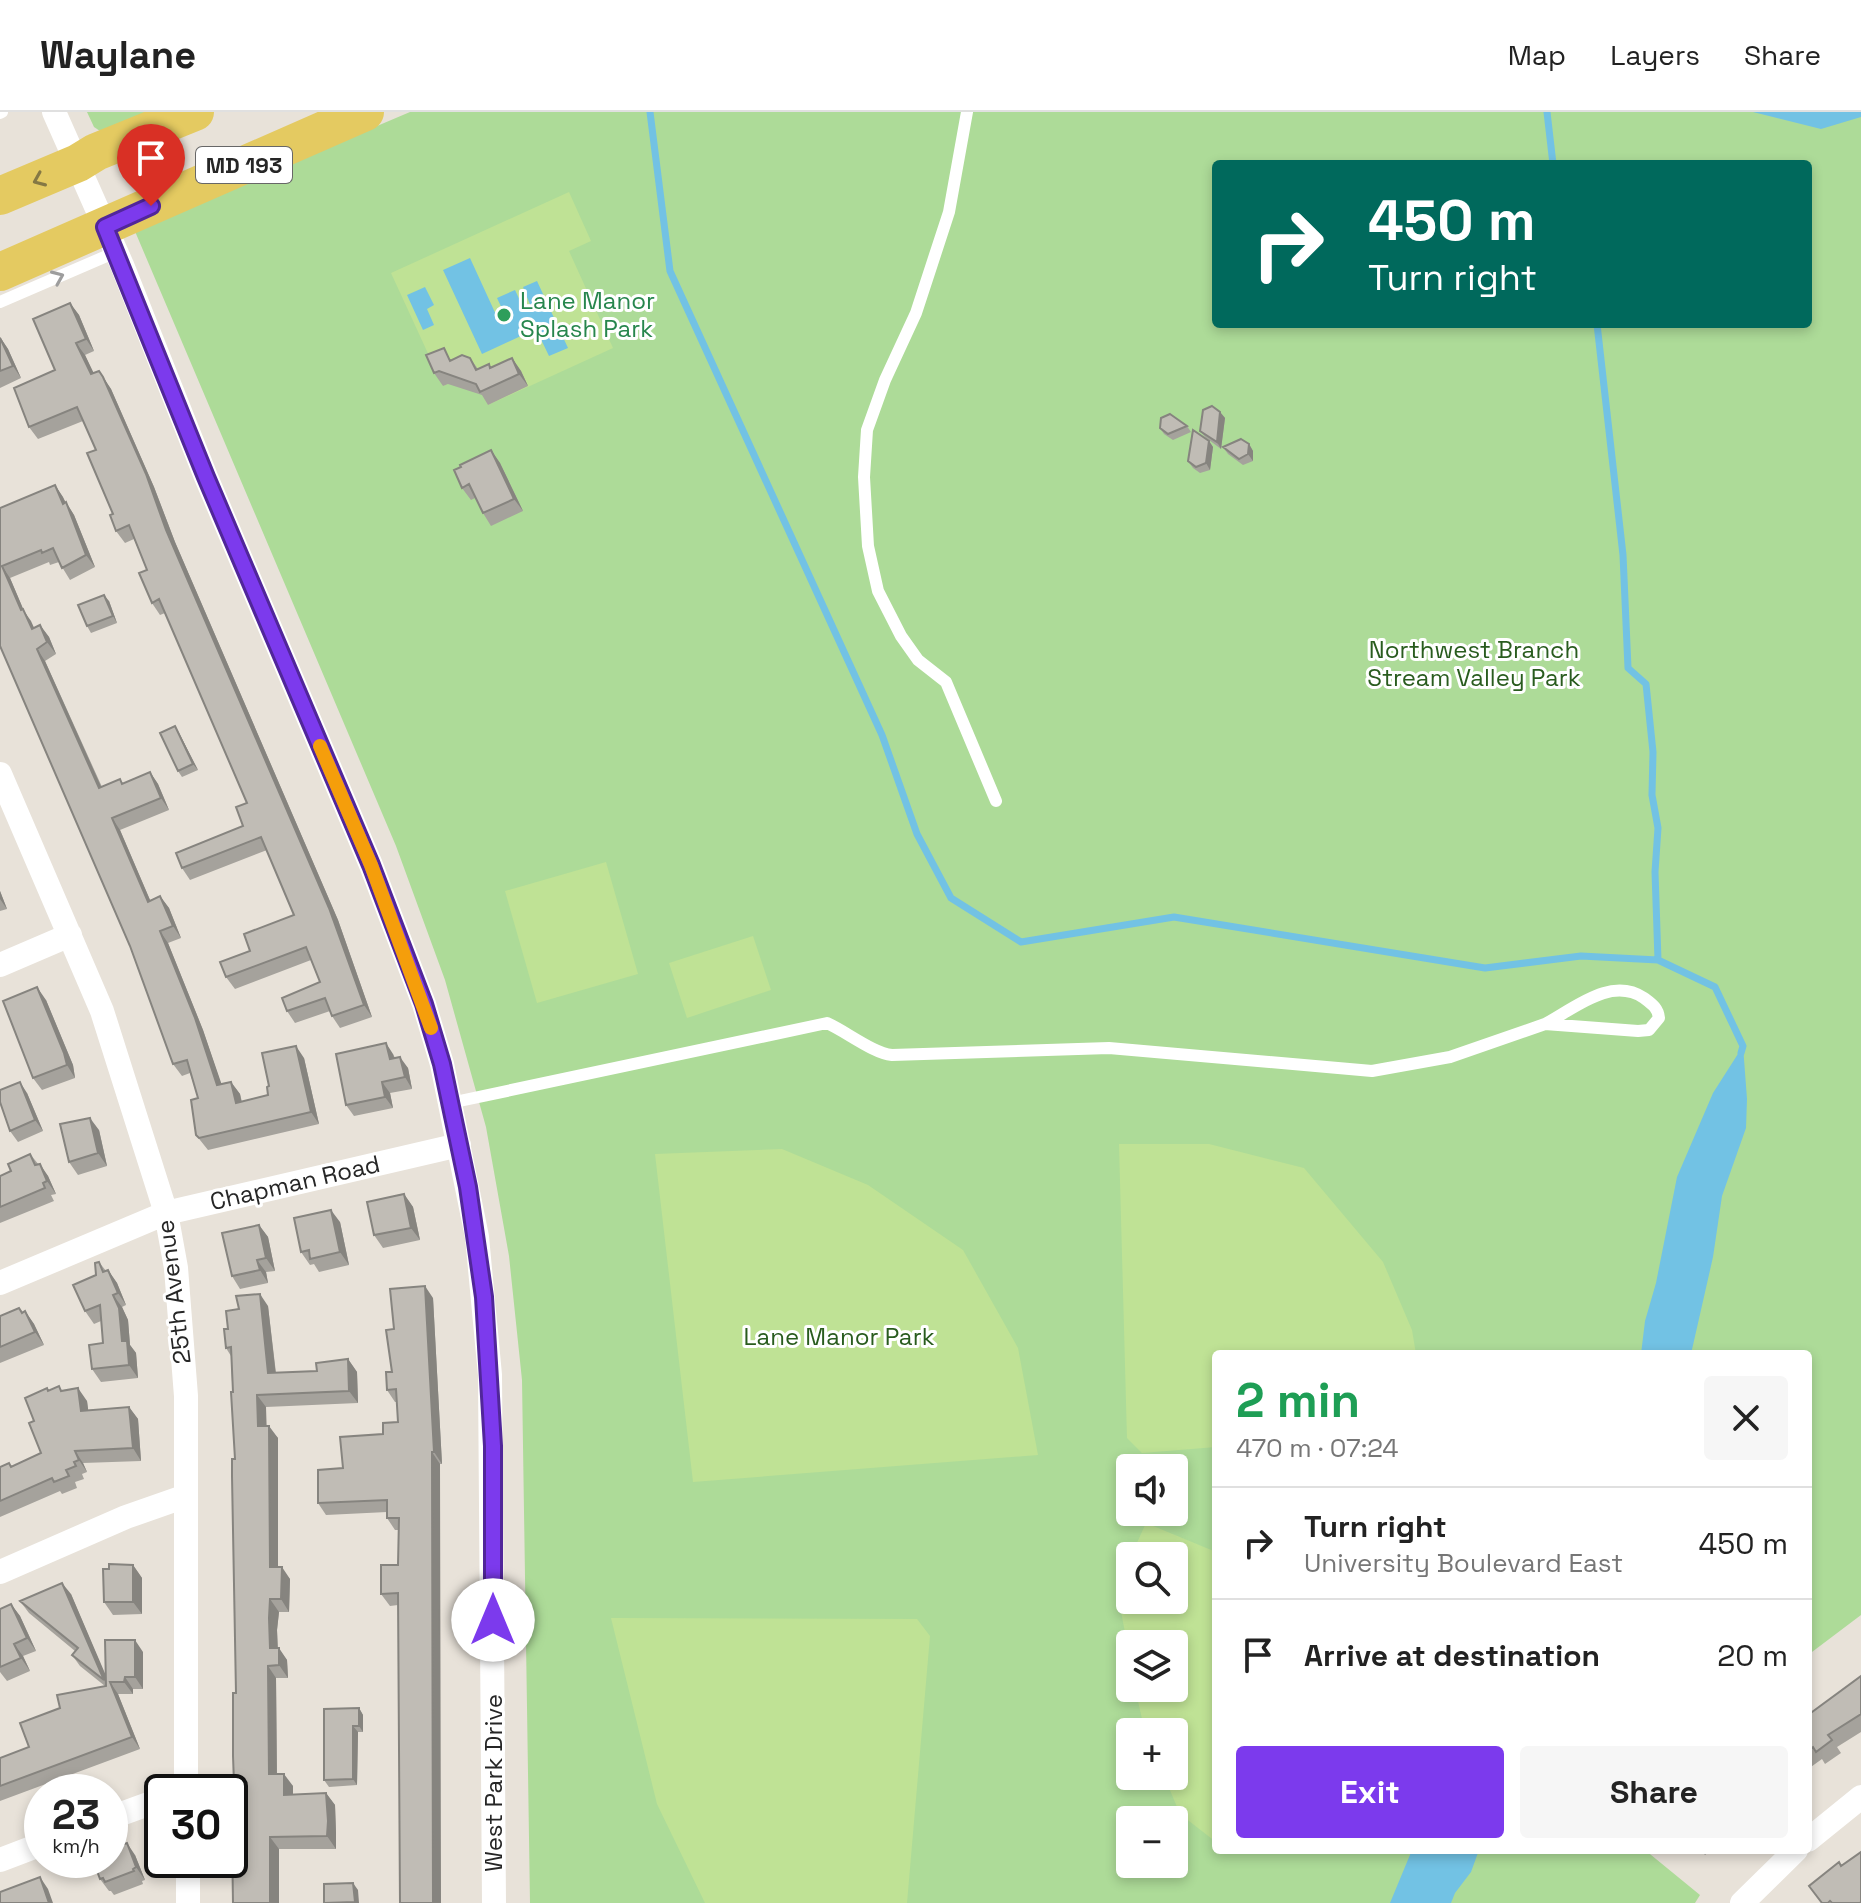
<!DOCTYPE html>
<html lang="en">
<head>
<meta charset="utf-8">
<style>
  :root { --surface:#fff; --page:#f6f6f6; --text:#222; --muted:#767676; --line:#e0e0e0; --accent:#7c3aed }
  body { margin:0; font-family:"Space Grotesk",sans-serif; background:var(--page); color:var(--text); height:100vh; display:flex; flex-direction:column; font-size:30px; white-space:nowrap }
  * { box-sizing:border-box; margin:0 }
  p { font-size:26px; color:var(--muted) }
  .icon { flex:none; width:44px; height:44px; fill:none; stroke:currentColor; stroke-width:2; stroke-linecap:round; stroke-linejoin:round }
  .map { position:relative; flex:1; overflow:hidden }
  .details { position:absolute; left:1212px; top:1238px; width:600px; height:504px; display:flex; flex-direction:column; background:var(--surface); border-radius:8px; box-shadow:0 4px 12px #0003 }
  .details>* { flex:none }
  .guide { position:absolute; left:1212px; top:48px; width:600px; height:168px; border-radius:8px; box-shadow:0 4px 12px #0003; background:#00695c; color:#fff; overflow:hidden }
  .buttons { position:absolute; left:1116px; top:1342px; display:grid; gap:16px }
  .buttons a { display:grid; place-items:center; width:72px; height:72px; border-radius:8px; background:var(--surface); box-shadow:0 4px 12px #0003; font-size:40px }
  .speed { position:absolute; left:24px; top:1662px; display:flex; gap:16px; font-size:40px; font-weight:700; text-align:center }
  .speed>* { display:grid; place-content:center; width:104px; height:104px; border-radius:50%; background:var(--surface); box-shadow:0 4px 12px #0003; line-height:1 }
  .speed small { font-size:20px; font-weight:400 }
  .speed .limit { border:4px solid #111; border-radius:12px; background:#fff; color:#111 }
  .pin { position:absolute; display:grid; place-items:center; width:68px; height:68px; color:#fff; margin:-82px -34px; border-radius:50% 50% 50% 0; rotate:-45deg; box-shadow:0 0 8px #0007 }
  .pin .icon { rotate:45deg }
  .me { position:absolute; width:88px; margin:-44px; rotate:0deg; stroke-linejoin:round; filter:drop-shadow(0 0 6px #0008) }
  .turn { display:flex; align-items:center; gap:28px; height:168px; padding:0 24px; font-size:36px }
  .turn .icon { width:104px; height:104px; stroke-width:2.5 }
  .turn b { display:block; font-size:56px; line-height:68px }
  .round { display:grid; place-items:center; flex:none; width:84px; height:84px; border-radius:8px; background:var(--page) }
  .headline { display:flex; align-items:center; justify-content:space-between; height:136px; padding:0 24px }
  h1 { font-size:48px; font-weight:800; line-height:60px; color:#1e9e55 }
  .primary-button { display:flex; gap:16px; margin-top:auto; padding:16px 24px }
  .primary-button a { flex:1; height:92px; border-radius:8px; background:var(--accent); color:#fff; font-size:32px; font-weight:800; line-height:92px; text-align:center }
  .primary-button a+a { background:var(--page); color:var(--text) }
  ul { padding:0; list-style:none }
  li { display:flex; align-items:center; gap:24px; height:112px; padding:0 24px; border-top:2px solid var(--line) }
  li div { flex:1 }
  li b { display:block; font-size:30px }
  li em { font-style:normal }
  header { display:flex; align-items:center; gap:48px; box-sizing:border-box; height:112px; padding:0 40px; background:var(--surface); border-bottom:2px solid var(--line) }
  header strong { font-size:38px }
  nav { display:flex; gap:44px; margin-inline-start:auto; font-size:28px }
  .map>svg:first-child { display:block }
  .green { fill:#addb98; fill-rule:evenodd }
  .pitch { fill:#bfe295 }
  .water { fill:#72c2e4 }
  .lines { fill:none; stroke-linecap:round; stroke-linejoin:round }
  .stream { stroke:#72c2e4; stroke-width:7 }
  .lane { stroke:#fff; stroke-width:12 }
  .street { stroke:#fff; stroke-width:24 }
  .primary { stroke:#e4ca61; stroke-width:38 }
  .wall { fill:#a5a29c }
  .shaded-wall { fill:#86847f }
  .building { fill:#c0bcb5; stroke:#86847f; stroke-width:2 }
  .oneway { stroke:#857844 }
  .oneway2 { stroke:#9d9d9d }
  .route-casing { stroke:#51269a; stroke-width:20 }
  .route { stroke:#7c3aed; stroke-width:14 }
  .slow { stroke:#f59e0b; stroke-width:14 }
  .leisure-dot { fill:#2e9e5b; stroke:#fff; stroke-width:3 }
  .labels { text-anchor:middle; stroke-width:6; stroke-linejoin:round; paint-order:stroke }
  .shield { fill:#fff; stroke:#676767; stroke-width:2 }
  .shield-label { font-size:22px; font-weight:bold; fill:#262626 }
  .leisure-label { font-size:24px; fill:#27864d; stroke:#fff; text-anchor:start }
  .park-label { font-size:24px; fill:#295c1e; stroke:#fff }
  .street-label { font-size:24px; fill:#262626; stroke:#fff }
</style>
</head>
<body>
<header>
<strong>Waylane</strong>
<nav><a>Map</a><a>Layers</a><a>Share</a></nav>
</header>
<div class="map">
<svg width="1861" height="1791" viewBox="0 0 1861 1791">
  <rect width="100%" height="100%" fill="#e8e2d9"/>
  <path class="green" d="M87 0H159L100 19 94 15Z
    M410 0H1861V1503L1808 1543V1242H1216V1738H1645L1700 1783 1695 1791H530L522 1268 509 1144 486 1015 445 868 396 734 134 117ZM1216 52H1808V212H1216ZM1130 1356H1174V1400H1130ZM1130 1444H1174V1488H1130ZM1130 1532H1174V1576H1130ZM1130 1620H1174V1664H1130ZM1130 1708H1174V1752H1130Z"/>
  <path class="pitch" d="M569 80 591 129 569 139 613 236 488 293 483 281 453 270 443 274 391 161Z
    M606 750 638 862 537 891 505 779Z
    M753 824 771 878 687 906 669 851Z
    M1119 1032H1209L1304 1056 1383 1150 1412 1218 1416 1242H1216V1335L1142 1341 1127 1326Z
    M782 1037 868 1073 963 1138 1018 1236 1038 1343 693 1370 655 1042Z
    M1146 1411 1216 1440V1730L1180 1702 1164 1664H1174V1620H1145L1135 1576H1174V1532H1130V1548L1121 1499 1130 1450V1488H1174V1444H1131Z
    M611 1506 917 1507 930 1524 907 1791H705L657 1692Z"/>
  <path class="water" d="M1753 0H1861V5L1821 17Z
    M470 146 498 207 505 203 497 186 515 178 524 197 531 195 523 175 537 169 568 236 549 244 536 217 482 242 443 158Z
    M425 175 434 193 427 197 434 213 423 218 407 183Z
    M1743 934 1747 987 1746 1016 1722 1084 1713 1145 1691 1242H1641L1645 1209 1656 1171 1677 1065 1713 981Z
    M1412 1738H1479L1471 1760 1455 1781 1451 1791H1390Z"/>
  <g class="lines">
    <path class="stream" d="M650 0 670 159 882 623 917 722 951 786 1021 830 1174 805 1485 856 1581 844 1658 848 1715 875 1743 934 1741 941
      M1547 0 1553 52
      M1597 212 1623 443 1628 556 1646 572 1653 640 1652 683 1658 716 1655 760 1658 848"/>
    <path class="lane" d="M967 0 949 100 916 201 885 268 867 318 864 365 868 434 878 479 901 524 918 548 946 570 996 689
      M0 1 2 0
      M0 190 116 140
      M450 991 827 911C847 920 873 941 892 943L1109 936 1372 959 1450 945 1545 912 1638 919 1649 918 1659 906C1658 896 1652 892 1644 886 1611 864 1575 896 1545 912"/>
    <path class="street" d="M54 0 122 153 206 365 371 753 424 892 442 952 477 1125 490 1263 494 1791
      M0 662 102 899 166 1101 176 1156 186 1284V1680
      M0 853 70 823
      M0 1171 166 1101 459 1033
      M0 1460 126 1405 186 1384
      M110 1706 162 1687
      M1808 1728 1861 1685
      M0 1748 42 1732
      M188 1748V1791
      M1742 1791 1796 1738"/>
    <path class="primary" d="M0 84 78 51 96 40 195 0
      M0 160 365 0"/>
  </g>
  <path class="wall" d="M70 191 79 203 94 239 85 243 93 261 99 259 111 277 154 375 175 430 338 808 372 905 340 916 332 904 330 899 295 911 287 899 320 870 311 848 235 877 226 865 250 839 294 803 267 738 190 768 182 756 243 714 247 691 165 501 160 503 152 491 147 458 134 427 125 431 116 419 113 402 96 338 83 309 38 327 29 315 55 258Z
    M0 225 8 237 21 266 0 276Z
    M470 246 478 257 491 256 512 246 521 259 528 274 488 293 482 283 448 272 443 274 434 261 453 248Z
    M1220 300 1225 306 1221 337 1205 325 1200 319Z
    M1187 314 1191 320 1173 328 1164 322 1160 316Z
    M1209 329 1213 335 1210 358 1200 361 1193 356 1188 349Z
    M1249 332 1253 339V349L1243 353 1228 342 1223 335Z
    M491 338 500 351 523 399 491 414 483 401 475 386 471 388 462 376Z
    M55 373 74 403 95 455 70 468 59 450 50 453 49 450 10 466 24 499 34 516 40 513 49 525 56 542 45 549 102 675 120 667 123 672 150 660 158 672 169 698 120 718 150 788 160 784 169 796 181 826 168 831 203 918 221 972 231 970 240 982 242 990 268 983 269 974 304 946 319 1012 208 1038 196 1023 198 986 190 961 182 964 173 952 130 834 0 534V396Z
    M109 489 117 511 91 521 87 514Z
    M175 614 179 621 198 658 182 665 178 659Z
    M0 779 7 797 0 799Z
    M46 888 73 953 75 966 42 978 33 966Z
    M393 942 395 946 408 956 412 977 390 981 393 996 354 1004 346 993Z
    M27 981 43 1019 18 1030 10 1019Z
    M99 1018 107 1054 78 1063 69 1050Z
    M30 1042 48 1064 56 1082 51 1083 54 1089 0 1111V1064L11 1059Z
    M404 1082 413 1095 420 1128 383 1136 374 1123Z
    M340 1110 349 1153 319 1160 314 1152 310 1153 301 1140Z
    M259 1113 268 1125 275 1159 266 1160 268 1171 240 1177 232 1164Z
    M99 1150 106 1159 108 1158 117 1171 126 1193 122 1195 128 1208 130 1233 136 1241 138 1266 101 1270 92 1257 103 1231 101 1209 94 1212 85 1199 96 1163Z
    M433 1186 442 1352H440L398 1493 390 1494 381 1482 398 1453V1418H395L387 1406V1400L326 1403 318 1391 343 1356 398 1310 397 1290H395L387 1278 392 1260 394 1217Z
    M268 1194 276 1261 317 1259 348 1247 357 1260 358 1291 266 1295V1314L278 1326V1455L290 1467 289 1500H279L277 1518 278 1536 287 1548 288 1566H276L277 1662 293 1674V1683L326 1681 335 1693 336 1721V1737H279L236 1725 235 1347 231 1244 226 1236Z
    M19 1196 23 1200 25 1199 34 1212 44 1233 0 1251V1204Z
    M59 1274 62 1279 87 1289 88 1298 129 1295 138 1307 141 1349 83 1351 87 1360 82 1362 84 1367 75 1370 77 1376 62 1382 60 1379 0 1405V1355H12L41 1341 34 1309 47 1276 49 1279Z
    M133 1453 142 1466V1502L113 1503 104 1490 109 1457Z
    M71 1482 105 1563 143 1540V1577H133V1582H118L140 1637 0 1689V1646L29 1635 60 1596 105 1574 80 1554 72 1543 75 1539 29 1501 20 1489Z
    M11 1492 20 1504 36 1539 23 1544 30 1559 7 1569 0 1560V1497Z
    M1861 1564V1620L1837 1635 1841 1641 1825 1652 1822 1647 1808 1657V1603Z
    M359 1596 363 1603V1620H358L357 1673 329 1675 324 1668Z
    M1701 1738H1711L1705 1743Z
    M135 1743 145 1768 142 1769 143 1772 114 1783 111 1779H109L100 1767Z"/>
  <path class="shaded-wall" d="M70 191 79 203 94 239 86 227Z
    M0 225 8 237 21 266 13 254Z
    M76 231 85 243 100 274 91 262Z
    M512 246 521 259 528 274 519 262Z
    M103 265 111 277 154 375 175 430 338 808 372 905 364 893Z
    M1220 300 1225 306 1221 337 1217 330Z
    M1209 329 1213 335 1210 358 1206 351Z
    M1249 332 1253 339V349L1248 342Z
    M491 338 500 351 523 399 514 387Z
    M55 373 63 385 70 401 66 390 74 403 95 455 86 443Z
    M2 454 10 466 24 499 31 509 40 529 21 498Z
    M104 483 109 489 117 511 113 504Z
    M40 513 49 525 56 542 47 530Z
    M37 537 45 549 107 688 99 676Z
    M175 614 179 621 198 658 193 652Z
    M150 660 158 672 169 698 161 686Z
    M112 706 120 718 156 802 148 790Z
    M0 779 7 797 0 787Z
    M160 784 169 796 181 826 173 814Z
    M160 819 168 831 203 918 226 985 217 973Z
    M37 875 46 888 73 953 75 966 67 953Z
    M386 931 393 942 398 959 390 947Z
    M296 934 304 946 319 1012 311 1000Z
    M400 945 408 956 412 977 405 965Z
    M20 970 27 981 43 1019 35 1008Z
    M231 970 240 982 244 1003 236 991Z
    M382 970 390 981 393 996 385 985Z
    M90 1006 99 1018 107 1054 98 1041Z
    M40 1052 48 1064 56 1082 47 1069Z
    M404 1082 413 1095 420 1128 411 1116Z
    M331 1098 340 1110 349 1153 340 1140Z
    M259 1113 268 1125 275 1159 266 1146Z
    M257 1148 266 1160 268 1171 260 1158Z
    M108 1158 117 1171 126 1193 118 1181Z
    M425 1174 433 1186 442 1352 434 1340Z
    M260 1182 268 1194 277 1273 268 1261Z
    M113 1183 122 1195 128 1208 130 1233 136 1241 138 1266 129 1253 122 1229Z
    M25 1199 34 1212 44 1233 35 1220Z
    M348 1247 357 1260 358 1291 349 1279Z
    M78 1276 87 1289 90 1311 81 1299Z
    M257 1283 266 1295 267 1326 258 1314Z
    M129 1295 138 1307 141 1349 133 1336Z
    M269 1314 278 1326V1467L270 1455Z
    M75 1339 83 1351 87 1360 79 1348Z
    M432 1340 440 1352 441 1791H433Z
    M133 1453 142 1466V1502L133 1490Z
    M282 1455 290 1467 289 1500 281 1487Z
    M62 1471 71 1482 113 1580 104 1568Z
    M270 1487 279 1500 277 1518 278 1548 270 1536 269 1506Z
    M11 1492 20 1504 36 1539 27 1526Z
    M135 1528 143 1540V1577L135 1565Z
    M14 1532 23 1544 30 1559 21 1546Z
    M279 1536 287 1548 288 1566 279 1553Z
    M268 1554 276 1566 277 1675 269 1662Z
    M125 1565 133 1577V1582L124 1570Z
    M110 1570 118 1582 140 1637 132 1625Z
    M359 1596 363 1603V1620L359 1614Z
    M353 1614 358 1620 357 1673 353 1667Z
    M284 1662 293 1674V1696L284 1683Z
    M326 1681 335 1693 336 1721V1737L327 1724Z
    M270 1725 279 1737V1791H270Z
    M127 1731 135 1743 145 1768 136 1755Z
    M40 1765 48 1777 53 1791H49Z
    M353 1771 358 1778 359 1791H355Z"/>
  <path class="building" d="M70 191 86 227 76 231 91 262 99 259 103 265 146 362 166 418 329 796 364 893 332 904 325 886 287 899 282 886 320 870 306 835 226 865 220 850 250 839 244 822 294 803 261 725 182 756 176 741 243 714 236 695 247 691 159 487 152 491 139 461 147 458 129 413 116 419 110 403 113 402 87 341 96 338 77 295 29 315 14 276 55 258 33 207Z
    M0 226 13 254 0 259Z
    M444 236 450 249 462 243 470 246 476 258 489 252 490 256 512 246 519 262 480 280 476 272 439 259 434 261 426 243Z
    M1212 294 1220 300 1217 330 1200 319 1203 298Z
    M1170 302 1187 314 1168 322 1160 316 1161 306Z
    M1193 318 1209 329 1206 351 1196 355 1188 349Z
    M1241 327 1249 332 1248 342 1239 347 1223 335Z
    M491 338 514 387 483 401 469 372 462 376 454 358 461 355 460 353Z
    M55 373 63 392 66 390 86 443 62 456 53 436 42 441 41 438 2 454 21 498 23 497 32 517 40 513 47 530 37 537 99 676 120 667 122 672 150 660 161 686 112 706 148 790 160 784 173 814 160 819 195 906 217 973 231 970 236 991 268 983 267 975 269 974 262 941 296 934 311 1000 199 1026 196 1023 191 988 198 986 187 948 173 952 130 834 0 534V396Z
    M104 483 113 504 87 514 78 493Z
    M175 614 193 652 178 659 160 621Z
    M37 875 64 941 67 953 33 966 3 889Z
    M386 931 390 947 400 945 405 965 382 970 385 985 346 993 336 942Z
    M20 970 35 1008 10 1019 0 990V978Z
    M90 1006 98 1041 69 1050 60 1012Z
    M30 1042 35 1053 40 1052 47 1069 43 1071 45 1076 0 1095V1064L11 1059 8 1052Z
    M404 1082 411 1116 374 1123 367 1090Z
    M331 1098 340 1140 310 1147 309 1138 301 1140 294 1106Z
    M259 1113 266 1146 257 1148 260 1158 232 1164 222 1121Z
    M99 1150 103 1160 108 1158 118 1181 113 1183 119 1196 122 1229H127L129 1253 92 1257 89 1233 103 1231 100 1193 85 1199 73 1173 96 1163 95 1151Z
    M425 1174 434 1340H432L433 1791H400L398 1481 381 1482V1453H398L399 1406H387V1388L318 1391V1358L343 1356 340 1325 383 1322V1311L398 1310 396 1277 387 1278 386 1260H392L386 1218 394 1217 390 1177Z
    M260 1182 268 1261 317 1259 316 1251 348 1247 349 1279 257 1283 258 1314H269L270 1455H282L281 1487H270L269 1506 270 1536H279V1553L268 1554 269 1662H284V1683L326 1681 328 1709 327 1724 270 1725V1791H233L232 1725H236L233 1644V1581H236L232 1364V1347H235L231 1280H233L231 1235 226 1236 224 1217H228L226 1199 239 1197 236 1184Z
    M19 1196 22 1201 25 1199 35 1220 0 1235V1204Z
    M59 1274 61 1279 78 1276 81 1299 129 1295 133 1336 75 1339 79 1348 74 1350 76 1354 66 1358 69 1364 54 1370 52 1366 0 1389V1355L9 1351 11 1355 41 1341 29 1311 34 1309 25 1286 47 1276 48 1279Z
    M109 1452 133 1453V1490H104L103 1457H109Z
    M62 1471 104 1568 72 1543 78 1536 20 1489Z
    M11 1492 27 1526 14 1532 21 1546 0 1555V1497Z
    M105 1528H135V1565H125L124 1570H110L132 1625 0 1674V1646L29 1635 20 1611 60 1596 57 1583 106 1574Z
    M1861 1564V1602L1828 1623 1832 1628 1816 1640 1813 1635 1808 1638V1603Z
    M359 1596V1614H353V1667L324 1668V1597Z
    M127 1731 136 1755 133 1757 134 1759 105 1770 103 1766 100 1767 93 1748H110V1737Z
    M1861 1740V1790L1860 1791H1832L1830 1789 1828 1791H1822L1809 1774 1839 1750 1841 1754Z
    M40 1765 49 1791H0V1780Z
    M353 1771 355 1790 324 1791V1772Z"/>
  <defs><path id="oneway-chevron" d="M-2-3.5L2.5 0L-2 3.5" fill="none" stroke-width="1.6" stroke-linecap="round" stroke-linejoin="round" transform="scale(2)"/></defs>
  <use class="oneway" href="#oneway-chevron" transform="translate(39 68) rotate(157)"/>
  <use class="oneway2" href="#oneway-chevron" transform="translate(58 165) rotate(-23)"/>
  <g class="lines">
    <defs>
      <path id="route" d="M151 94 105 115 206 365 371 753 424 892 442 952 468 1075 484 1185 493 1334V1508"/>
    </defs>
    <use href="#route" class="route-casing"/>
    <use href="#route" class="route"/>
    <path class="slow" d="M320 634 371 753 431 916"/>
  </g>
  <circle class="leisure-dot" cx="504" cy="203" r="8"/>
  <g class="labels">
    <rect class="shield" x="196" y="35" width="96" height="36" rx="6"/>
    <g class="shield-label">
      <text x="244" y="61">MD 193</text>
    </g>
    <g class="leisure-label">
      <text x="520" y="197">Lane Manor<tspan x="520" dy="28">Splash Park</tspan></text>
    </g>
    <g class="park-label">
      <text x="1474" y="546">Northwest Branch<tspan x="1474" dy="28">Stream Valley Park</tspan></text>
      <text x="839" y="1233">Lane Manor Park</text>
    </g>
    <g class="street-label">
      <text transform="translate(295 1071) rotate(-13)" y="8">Chapman Road</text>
      <text transform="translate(174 1180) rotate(-97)" y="8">25th Avenue</text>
      <text transform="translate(494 1671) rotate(-90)" y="8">West Park Drive</text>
    </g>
  </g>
</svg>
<div class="buttons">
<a><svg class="icon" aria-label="sound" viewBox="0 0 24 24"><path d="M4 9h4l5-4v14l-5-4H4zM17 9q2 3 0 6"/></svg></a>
<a><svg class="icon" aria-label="search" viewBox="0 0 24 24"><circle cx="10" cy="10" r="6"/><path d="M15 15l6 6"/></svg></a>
<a><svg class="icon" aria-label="layers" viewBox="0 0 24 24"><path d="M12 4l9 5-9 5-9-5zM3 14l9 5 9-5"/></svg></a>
<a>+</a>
<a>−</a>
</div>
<div class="speed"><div>23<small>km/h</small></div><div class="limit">30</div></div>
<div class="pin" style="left:151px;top:94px;background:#d93025"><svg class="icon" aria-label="arrive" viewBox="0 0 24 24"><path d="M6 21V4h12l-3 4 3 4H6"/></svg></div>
<svg class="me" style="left:493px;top:1508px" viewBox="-20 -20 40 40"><circle r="19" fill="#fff"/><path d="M0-13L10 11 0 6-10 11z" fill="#7c3aed"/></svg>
<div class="guide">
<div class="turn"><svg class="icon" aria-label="right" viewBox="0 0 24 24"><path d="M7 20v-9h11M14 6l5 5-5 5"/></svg><div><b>450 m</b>Turn right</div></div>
</div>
<section class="details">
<div class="headline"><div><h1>2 min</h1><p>470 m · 07:24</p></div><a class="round"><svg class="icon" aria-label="close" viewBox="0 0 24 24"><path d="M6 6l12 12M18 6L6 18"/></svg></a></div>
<ul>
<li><svg class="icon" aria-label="right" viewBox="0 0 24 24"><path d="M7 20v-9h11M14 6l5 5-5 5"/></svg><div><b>Turn right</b><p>University Boulevard East</p></div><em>450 m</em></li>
<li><svg class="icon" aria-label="arrive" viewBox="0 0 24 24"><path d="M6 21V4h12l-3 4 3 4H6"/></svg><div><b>Arrive at destination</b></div><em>20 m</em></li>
</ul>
<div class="primary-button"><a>Exit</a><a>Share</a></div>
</section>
</div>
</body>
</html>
